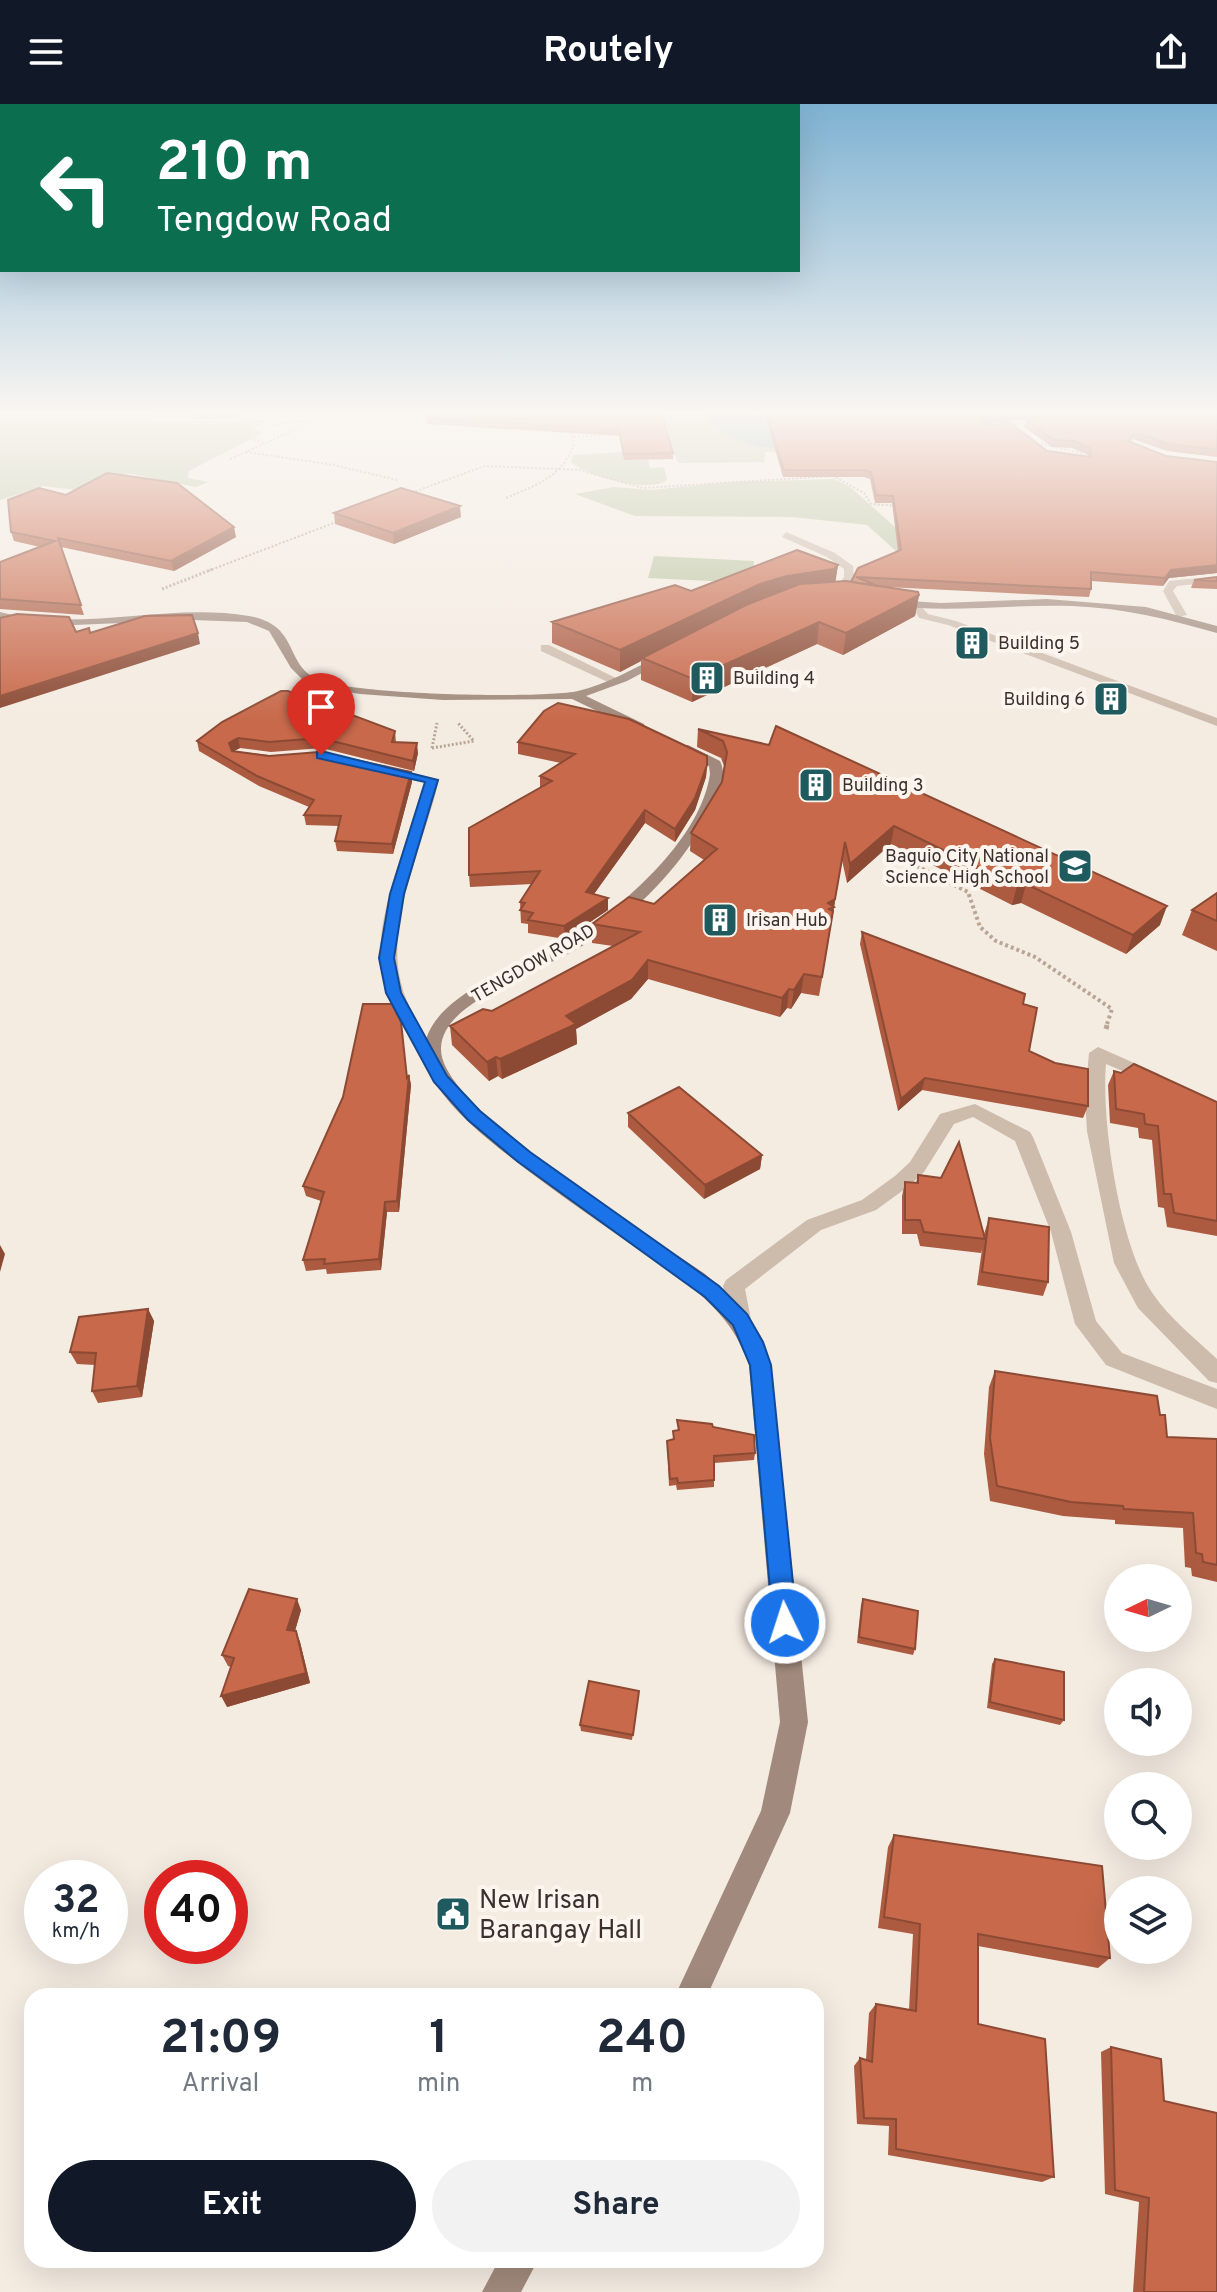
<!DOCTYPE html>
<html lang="en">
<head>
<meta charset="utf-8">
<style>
  :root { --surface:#fff; --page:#f2f2f3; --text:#1f2937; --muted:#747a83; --accent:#111827 }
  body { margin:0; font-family:Overpass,sans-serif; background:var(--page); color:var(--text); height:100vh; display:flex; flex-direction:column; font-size:30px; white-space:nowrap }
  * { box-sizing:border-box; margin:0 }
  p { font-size:26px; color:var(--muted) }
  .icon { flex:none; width:44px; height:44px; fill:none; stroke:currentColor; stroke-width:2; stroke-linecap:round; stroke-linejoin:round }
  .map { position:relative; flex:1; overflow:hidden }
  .side { position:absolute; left:24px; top:1884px; width:800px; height:280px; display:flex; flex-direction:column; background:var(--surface); border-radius:24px; box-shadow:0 8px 32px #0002 }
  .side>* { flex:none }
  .guide { position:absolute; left:0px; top:0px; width:800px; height:168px; box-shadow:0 8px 32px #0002; background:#0b6e4f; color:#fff; overflow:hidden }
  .needle { width:52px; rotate:265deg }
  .fabs { position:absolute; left:1104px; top:1460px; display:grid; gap:16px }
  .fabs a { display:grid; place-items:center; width:88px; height:88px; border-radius:50%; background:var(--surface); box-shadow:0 8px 32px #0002; font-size:40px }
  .speed { position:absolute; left:24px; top:1756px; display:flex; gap:16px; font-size:40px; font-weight:700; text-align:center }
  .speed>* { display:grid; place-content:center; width:104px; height:104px; border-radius:50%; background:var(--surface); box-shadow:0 8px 32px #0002; line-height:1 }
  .speed small { font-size:20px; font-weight:400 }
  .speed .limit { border:12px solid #d22; background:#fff; color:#111 }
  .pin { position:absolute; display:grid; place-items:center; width:68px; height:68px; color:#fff; margin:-82px -34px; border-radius:50% 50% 50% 0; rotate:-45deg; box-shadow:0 0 8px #0007 }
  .pin .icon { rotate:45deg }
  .me { position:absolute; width:88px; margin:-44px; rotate:356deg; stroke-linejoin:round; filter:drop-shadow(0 0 6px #0008) }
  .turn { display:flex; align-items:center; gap:28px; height:168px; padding:0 24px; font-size:36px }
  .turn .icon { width:104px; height:104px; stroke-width:2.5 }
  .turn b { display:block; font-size:56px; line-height:68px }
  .eta { display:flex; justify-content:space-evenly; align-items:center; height:136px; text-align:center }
  .eta b { font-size:48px; font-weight:700; line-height:56px }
  .action { display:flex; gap:16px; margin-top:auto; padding:16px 24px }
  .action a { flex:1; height:92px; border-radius:48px; background:var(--accent); color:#fff; font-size:32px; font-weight:700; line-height:92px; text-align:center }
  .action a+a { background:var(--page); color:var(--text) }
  header { display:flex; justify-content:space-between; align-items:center; height:104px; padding:0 24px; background:var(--accent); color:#fff; font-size:36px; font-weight:700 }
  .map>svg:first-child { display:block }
  .green { fill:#b8c4a0 }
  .water { fill:#7fb0b2 }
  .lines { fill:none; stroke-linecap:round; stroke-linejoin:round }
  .path-far3 { stroke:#b9a596; stroke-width:2; stroke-dasharray:2 2; stroke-linecap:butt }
  .path-far2 { stroke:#b9a596; stroke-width:3; stroke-dasharray:2 2; stroke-linecap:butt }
  .path-far1 { stroke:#b9a596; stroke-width:4; stroke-dasharray:3 3; stroke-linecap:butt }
  .path { stroke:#b9a596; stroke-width:5; stroke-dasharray:4 4; stroke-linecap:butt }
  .lane { fill:#cdbbac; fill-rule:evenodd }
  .street { fill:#cdbbac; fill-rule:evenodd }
  .secondary { fill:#a18a7d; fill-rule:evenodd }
  .wall { fill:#ac5a40 }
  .shaded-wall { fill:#8c4a34 }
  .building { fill:#c8694b; stroke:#8c4a34; stroke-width:2 }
  .route { fill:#1a73e8; stroke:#114b97; stroke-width:2 }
  .labels { text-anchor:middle; stroke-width:8; stroke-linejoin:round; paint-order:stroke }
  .far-poi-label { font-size:18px; fill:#3b302b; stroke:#fbf5ee; text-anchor:start }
  .far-street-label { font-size:18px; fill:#3b302b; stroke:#fbf5ee }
  .near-poi-label { font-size:26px; fill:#3b302b; stroke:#fbf5ee; text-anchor:start }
</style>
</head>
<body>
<header><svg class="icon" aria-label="menu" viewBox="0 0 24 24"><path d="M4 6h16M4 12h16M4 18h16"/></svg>Routely<svg class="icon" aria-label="share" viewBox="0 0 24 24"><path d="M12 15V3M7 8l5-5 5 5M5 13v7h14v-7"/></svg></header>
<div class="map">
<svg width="1217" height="2188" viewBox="0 0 1217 2188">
  <rect width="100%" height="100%" fill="#f4ebe1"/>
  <path class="green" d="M0 311H152L150 318 266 316 253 325 263 329 189 367 188 374 208 378 196 383 132 370 112 371 84 387 43 382 0 396Z
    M618 311H894L822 346 765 348 764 358 679 359 669 342Z
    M623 348 624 356H648L650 364 664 363 667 376C650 390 586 372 571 358L573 351Z
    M834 375 850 383 895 423 940 427 906 456 867 421 792 413 635 412 575 390 614 383 651 386 733 378Z
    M654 452 754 457 752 479 648 474Z"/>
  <path class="water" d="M707 311H747L778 317 781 344C750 344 730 333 705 316Z"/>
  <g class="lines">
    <path class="path-far3" d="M326 311 246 348 334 361 397 376
      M277 314 273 321 309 316
      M251 330 250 334 265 339
      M574 333 605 331
      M1041 340 1080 349 1085 352 1082 358
      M230 355 246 348
      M408 390 485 362 580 366 643 384 833 372 864 389 871 400 898 402
      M506 394C536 381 565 372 574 338L569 323
      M208 467 339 417"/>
    <path class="path-far2" d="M162 485 213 465
      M432 644 474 637 458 619
      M432 644 437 619"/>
    <path class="path-far1" d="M879 743 968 788 980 823 996 837 1035 853 1112 905 1107 920"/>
    <path class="path" d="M1106 925 1108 918"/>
    <path class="lane" d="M786 428 835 449 853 462 854 473 841 494 831 492 844 473V465L827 453 782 433Z
      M1217 472V478L1177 482 1173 487 1187 511 1177 513 1163 487 1169 477Z
      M541 541H549L622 577 612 580 541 547Z
      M1098 943 1159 970 1162 974 1153 980 1106 960C1101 1017 1120 1144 1153 1190 1169 1214 1196 1235 1217 1255V1279L1209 1277 1138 1204 1114 1159 1087 1027 1085 994 1089 949Z"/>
    <path class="street" d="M1051 311H1070L987 326 983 323Z
      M919 500 928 510 956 517 1217 614V622L948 521 919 514 913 503Z
      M384 661 439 676C425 737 385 817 401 879 408 908 427 934 443 960L434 966 428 964C411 938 395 912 385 882 366 823 410 738 425 678L379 668 377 665Z
      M975 1000 1030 1028 1033 1033 1071 1128 1096 1217 1122 1249 1217 1285V1305L1106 1261 1075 1220 1051 1128 1015 1037 973 1013 954 1020 924 1068 909 1082 876 1106 821 1126 745 1185 751 1216 748 1222 740 1225 732 1222 723 1182 726 1176 807 1116 862 1096 895 1072 910 1058 940 1010Z"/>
    <path class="secondary" d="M1047 495 1146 503 1217 522V529C1168 515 1123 504 1072 502 1012 500 953 509 893 502L887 499 893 496 941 499Z
      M0 508C82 529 167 498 249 512 300 521 284 560 317 575 349 591 541 595 578 587 607 580 635 564 662 550L672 553 627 577 586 592 644 620 645 623 639 627 572 595 443 596 360 590 308 581 291 564 269 527 247 518 193 516 50 522 0 515Z
      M678 641H688L720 657C731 679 710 711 698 729 671 773 631 812 587 839 560 856 529 867 501 883 478 895 440 916 441 946 442 1006 654 1134 705 1170 737 1196 758 1221 771 1261L808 1618 790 1709 707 1892H675L761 1707 780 1618 749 1261C737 1226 718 1205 690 1182 636 1143 580 1106 527 1066 495 1041 458 1014 435 979 384 900 533 860 579 830 629 797 701 733 710 670L709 662 678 647Z
      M499 2156H538L521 2188H482Z"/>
  </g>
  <path class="wall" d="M193 311H238L236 314 194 315Z
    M662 311 673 349V355L624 356 619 332 427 320V314Z
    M765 311H1052L986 320 988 322 1047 347 1088 353V351L1072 344 1052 343 1024 323 1026 316 1217 311V353L1167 347 1133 335 1131 338 1166 352 1217 358V470V469L1169 474 1163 482 1091 477V485L1089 493 886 483 919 491 915 512 843 551 817 540 692 598 641 576V557L620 568 552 539V518L691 487 838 461 835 477 851 478 898 447 892 399H875L870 375 864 373H783Z
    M334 409 461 413 394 440 335 420Z
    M11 428 236 433 174 467 61 443 84 511 0 505V458L40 443 14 437Z
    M1217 473V485L1191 484 1194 476Z
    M222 618 395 627 396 638 418 649 414 667 322 644 271 648 240 644 234 647 411 668 412 678 393 750 337 747 335 737 339 722 306 721 304 711 309 703 259 682 199 647 197 637Z
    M698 625 1160 821 1126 850 1021 799 1012 801 891 740 847 779 842 756 819 892 801 889 791 905 787 904 780 913 648 875 631 895 576 925 577 940 502 975 498 972 489 977 452 941 450 922 492 907 613 842 592 839V820L654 800 704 756 690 747 691 729 722 678 724 662 721 654 697 643Z
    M518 638 707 661 706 673 695 706 675 738 645 719 594 790 608 806 565 835 528 829V820L521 819 520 798 532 780 470 783 469 771 540 684V672L561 659 518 650Z
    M1217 789V847L1182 831 1192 806Z
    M862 828 1023 900 1029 947 1088 1002 1083 1014 922 986 898 1007 860 840Z
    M1114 967 1217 998V1132L1167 1123 1164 1104 1158 1103 1152 1036 1139 1034 1138 1024 1110 1019 1108 981Z
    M409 971 411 981 399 1108H387L381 1166 327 1170 326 1165 306 1167 303 1156 321 1097 306 1092 303 1082Z
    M628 1009 762 1051 760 1065 704 1095 628 1023Z
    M918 1071 984 1130 989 1114 1048 1178 1043 1192 977 1181 982 1145 981 1149 920 1142 917 1130H902V1092L905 1078 916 1079Z
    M148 1205 154 1217 142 1293 98 1299 92 1287 95 1261 77 1260 70 1248Z
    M995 1267 1160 1311 1167 1333 1217 1335V1478L1192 1472 1191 1464 1185 1463 1183 1424 1115 1420V1416L1063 1412 990 1397 984 1350 989 1283Z
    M677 1316 713 1323 755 1349 754 1356 714 1359V1383L677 1386 676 1381 669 1382 667 1337 673 1335V1327L678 1326Z
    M863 1495 915 1545 913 1551 857 1539 861 1501Z
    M301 1506 295 1527 300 1538 310 1579 227 1603 231 1563 228 1562 222 1551Z
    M995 1555 1064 1616 1060 1621 987 1604 992 1560Z
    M639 1587 632 1636 581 1627 580 1621Z
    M894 1731 1110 1854 1098 1864 978 1842V1920L1054 2073 1042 2078 888 2051 889 2022 857 2020 854 1962 860 1954 866 1956 869 1909 876 1900 909 1906 913 1830 878 1824 888 1743Z
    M1111 1943 1164 1997 1217 2188H1133L1139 2098 1105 2090 1101 1948Z"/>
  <path class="shaded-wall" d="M1007 311H1052L980 321 981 314Z
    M460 402 461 413 394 440 393 429Z
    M234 423 236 433 174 467 171 457Z
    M838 461 835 481 642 554 641 557 620 568V546L760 480 787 472Z
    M1217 461V469L1169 474 1163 482 1165 474 1171 466Z
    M919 491 915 512 843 551 846 529Z
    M819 518 817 540 692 598 693 575Z
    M198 529 200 540 0 604V592Z
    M238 634 240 644 232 648 229 639Z
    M417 639 418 649 414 667 413 657Z
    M707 661 706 673 695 706 675 738V725Z
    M411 668 412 678 393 750 392 740Z
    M645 706V719L586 801V788Z
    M894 722 891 740 847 779 850 760Z
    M845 738 831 821 819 892 830 822 828 799Z
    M1026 780 1021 799 1012 801 1017 782Z
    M608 794V806L565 835 564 822Z
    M1167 802 1160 821 1126 850 1133 831Z
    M648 856V875L631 895 576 925 577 940 502 975 500 955Z
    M804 870 801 889 791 905 794 886Z
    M789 885 787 904 780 913 782 894Z
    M496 953 498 972 489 977 487 958Z
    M409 971 411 981 399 1108 397 1097Z
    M925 974 922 986 898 1007 901 995Z
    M762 1051 760 1065 704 1095 705 1081Z
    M385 1098 387 1108 381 1166 379 1155Z
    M0 1141 5 1150 0 1168Z
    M148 1205 154 1217 142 1293 137 1282Z
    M297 1495 301 1506 292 1537 287 1526Z
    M296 1527 300 1538 310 1579 227 1603 221 1592Z"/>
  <path class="building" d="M428 311H662L673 349 624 350 619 326 427 314Z
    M767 311H1007L981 314 988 322 1009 318 1047 347 1091 353 1090 344 1074 337 1054 336 1026 316 1053 311H1217V346L1169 340 1135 328 1128 337 1166 352 1217 358V461L1171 466 1165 474 1091 468V485L856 473 878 482 851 478 858 464 901 446 893 392 876 391 871 368 865 366H784Z
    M107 369 177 379 234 423 171 457 58 434 81 501 0 495V458L55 437 11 428 8 396 39 384 66 391Z
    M401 384 460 402 393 429 334 409Z
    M797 446 838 461 834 465 787 472 760 480 620 546 552 518 675 481 691 487Z
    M1217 473V477L1194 476Z
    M846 477 918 488 919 491 846 529 819 518 693 575 642 554 746 501 800 480Z
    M17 510 69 513 76 528 89 524 90 529 145 512 192 511 198 529 0 592V514Z
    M281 587H288L395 627 392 638 417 639 413 657 320 634 269 638 238 634 229 639 232 647 269 652 319 648 411 668 392 740 335 737 341 712 304 711 314 696 257 672 197 637 222 618Z
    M558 599 629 615 707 652V661L695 694 675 725 645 706 586 788 608 794 564 822 528 816 533 809 520 806 525 799 520 798 540 767 469 771V724L552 677 540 672 575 650 518 638 544 607Z
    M776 622 1167 802 1133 831 1026 780 1017 782 894 722 850 760 845 738 835 795 828 799 834 803 829 805 833 807 822 873 804 870 794 886 789 885 782 894 648 856 632 876 566 912 576 920 500 955 496 953 487 958 450 922 483 905 492 907 640 828 592 820 629 793 654 800 717 745 691 729 722 678 727 648 723 637 698 625 769 641Z
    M1217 789V817L1192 806Z
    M862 828 1025 890 1023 900 1037 904 1029 947 1055 959 1088 965V1002L925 974 901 995Z
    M363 900H392L401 918 407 974 409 971 397 1097 385 1098 379 1155 324 1160 325 1155 303 1156 324 1088 303 1082 343 993Z
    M1134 960 1217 998V1117L1174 1109 1171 1090H1164L1158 1022 1145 1020 1144 1010 1116 1005 1114 967 1121 969Z
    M679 983 762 1051 705 1081 628 1009Z
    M959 1038 985 1135 924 1128 920 1116H905V1078L918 1079V1071L941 1074Z
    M989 1114 1049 1123 1048 1178 982 1168Z
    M148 1205 137 1282 92 1287 96 1249 70 1248 79 1213Z
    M995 1267 1157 1292 1160 1311H1165L1167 1333 1217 1335V1461L1203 1458 1202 1450 1196 1449 1193 1409 1124 1405 1123 1402 1071 1398 997 1382 990 1334Z
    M677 1316 712 1320 713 1323 754 1331 755 1349 714 1352V1376L678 1379 677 1374 670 1375 667 1337 674 1335 673 1327 679 1326Z
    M249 1485 297 1495 287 1526 296 1527 306 1569 221 1592 234 1554 222 1551Z
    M863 1495 918 1507 915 1545 859 1533Z
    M995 1555 1064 1568V1616L990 1598Z
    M589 1577 639 1587 633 1631 580 1621Z
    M894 1731 1102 1762 1110 1854 978 1830V1920L1045 1935 1054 2073 896 2045V2015L864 2014 860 1954 872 1958 876 1900 916 1907 920 1820 884 1813Z
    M1111 1943 1161 1955 1164 1997 1217 2009V2188H1144L1149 2094 1115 2086Z"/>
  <linearGradient id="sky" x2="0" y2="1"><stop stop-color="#7eb2d2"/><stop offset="0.5" stop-color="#faf6f2"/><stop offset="1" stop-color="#faf6f2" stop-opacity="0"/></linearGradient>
  <rect width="1217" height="617" fill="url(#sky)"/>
  <path class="route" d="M321 647 438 676 404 790 394 854 401 889 447 972 480 1007 530 1048 719 1182 747 1210 763 1238 771 1261 797 1519 793 1527 785 1531 776 1527 773 1519 750 1261 733 1221 705 1193 517 1057 468 1016 434 978 386 889 379 854 390 790 425 678 317 654V648Z"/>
  <defs>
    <symbol id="building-square" viewBox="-11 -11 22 22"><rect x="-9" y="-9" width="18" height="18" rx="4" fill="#1f5a5e" stroke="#fbf5ee"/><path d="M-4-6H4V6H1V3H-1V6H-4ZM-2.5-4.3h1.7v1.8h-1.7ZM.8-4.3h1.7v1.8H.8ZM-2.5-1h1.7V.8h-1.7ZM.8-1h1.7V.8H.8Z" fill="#fff"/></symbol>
    <symbol id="school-square" viewBox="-11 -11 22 22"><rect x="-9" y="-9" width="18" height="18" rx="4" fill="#1f5a5e" stroke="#fbf5ee"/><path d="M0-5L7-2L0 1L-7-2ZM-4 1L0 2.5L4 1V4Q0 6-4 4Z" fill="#fff"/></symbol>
    <symbol id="civic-square" viewBox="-11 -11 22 22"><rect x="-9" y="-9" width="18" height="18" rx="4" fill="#1f5a5e" stroke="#fbf5ee"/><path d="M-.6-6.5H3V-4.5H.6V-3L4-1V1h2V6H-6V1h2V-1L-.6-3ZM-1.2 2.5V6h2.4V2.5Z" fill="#fff"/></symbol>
  </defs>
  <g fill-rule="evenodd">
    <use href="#building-square" x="952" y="519" width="40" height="40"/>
    <use href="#building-square" x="687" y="554" width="40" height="40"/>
    <use href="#building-square" x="1091" y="575" width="40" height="40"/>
    <use href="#building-square" x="796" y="661" width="40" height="40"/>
    <use href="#school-square" x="1055" y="742" width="40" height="40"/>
    <use href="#building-square" x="700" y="796" width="40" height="40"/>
    <use href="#civic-square" x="433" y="1790" width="40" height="40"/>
  </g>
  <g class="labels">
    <g class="far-poi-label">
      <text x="998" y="545">Building 5</text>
      <text x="733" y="580">Building 4</text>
      <text x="1085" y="601" text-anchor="end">Building 6</text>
      <text x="842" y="687">Building 3</text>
      <text x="1049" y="758" text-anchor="end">Baguio City National<tspan x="1049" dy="21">Science High School</tspan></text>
      <text x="746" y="822">Irisan Hub</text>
    </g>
    <g class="far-street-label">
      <text transform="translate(533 859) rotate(-30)" y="6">TENGDOW ROAD</text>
    </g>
    <g class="near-poi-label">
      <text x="479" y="1804">New Irisan<tspan x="479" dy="30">Barangay Hall</tspan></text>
    </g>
  </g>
</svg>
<div class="fabs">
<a><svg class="needle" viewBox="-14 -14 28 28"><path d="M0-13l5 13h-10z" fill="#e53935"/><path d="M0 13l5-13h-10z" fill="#747a83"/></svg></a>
<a><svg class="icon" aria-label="sound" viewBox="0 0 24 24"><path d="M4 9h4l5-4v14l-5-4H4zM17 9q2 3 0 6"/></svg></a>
<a><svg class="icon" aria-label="search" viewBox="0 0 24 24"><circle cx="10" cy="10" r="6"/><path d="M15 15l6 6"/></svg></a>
<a><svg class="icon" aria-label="layers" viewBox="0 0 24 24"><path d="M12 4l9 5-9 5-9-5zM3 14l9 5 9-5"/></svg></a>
</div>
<div class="speed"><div>32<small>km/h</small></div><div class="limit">40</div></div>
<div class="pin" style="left:321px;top:651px;background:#d93025"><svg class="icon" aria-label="arrive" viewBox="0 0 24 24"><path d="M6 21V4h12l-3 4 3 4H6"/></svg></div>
<svg class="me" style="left:785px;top:1519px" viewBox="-20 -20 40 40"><circle r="17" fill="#1a73e8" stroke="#fff" stroke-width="3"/><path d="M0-11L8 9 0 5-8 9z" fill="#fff"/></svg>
<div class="guide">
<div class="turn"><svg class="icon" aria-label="left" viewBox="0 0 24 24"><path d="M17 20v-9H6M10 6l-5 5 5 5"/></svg><div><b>210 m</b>Tengdow Road</div></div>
</div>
<section class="side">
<div class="eta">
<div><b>21:09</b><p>Arrival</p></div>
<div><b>1</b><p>min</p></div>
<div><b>240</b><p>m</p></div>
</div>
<div class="action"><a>Exit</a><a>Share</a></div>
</section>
</div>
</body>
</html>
